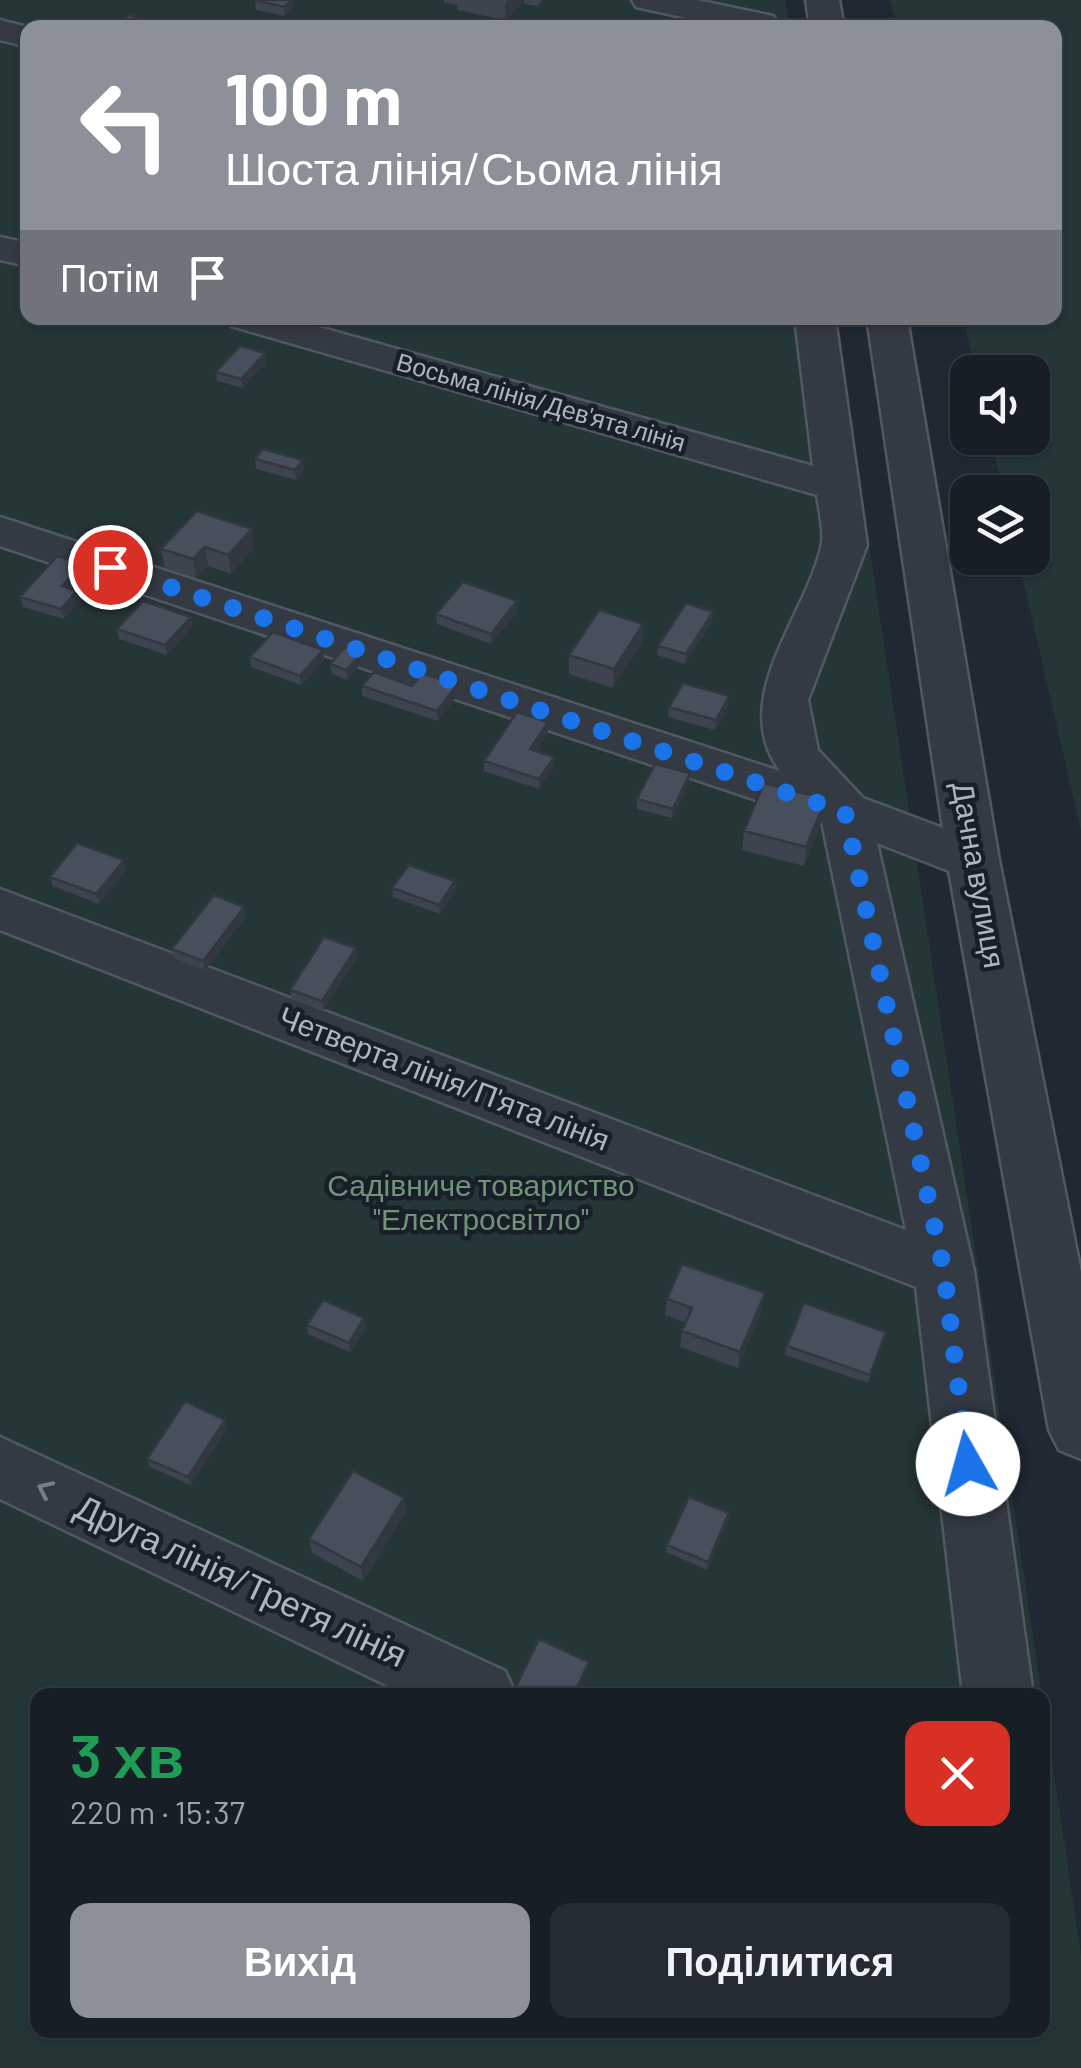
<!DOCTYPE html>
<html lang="uk">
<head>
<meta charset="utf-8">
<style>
  :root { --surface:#181e26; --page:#252b32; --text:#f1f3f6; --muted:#9fa2a7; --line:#363c43; --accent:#8c9099 }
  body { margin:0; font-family:Barlow,sans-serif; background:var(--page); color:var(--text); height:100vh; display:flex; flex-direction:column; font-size:38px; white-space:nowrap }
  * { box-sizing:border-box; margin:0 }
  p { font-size:32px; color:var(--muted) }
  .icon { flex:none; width:55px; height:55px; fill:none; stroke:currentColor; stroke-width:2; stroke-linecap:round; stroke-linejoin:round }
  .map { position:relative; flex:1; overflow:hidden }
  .side { position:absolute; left:30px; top:1688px; width:1020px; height:350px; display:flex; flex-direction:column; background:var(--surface); border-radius:20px; box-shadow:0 2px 8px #0004,0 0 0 2px var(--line) }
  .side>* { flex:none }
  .banner { position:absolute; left:20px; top:20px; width:1042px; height:305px; border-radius:20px; box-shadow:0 2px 8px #0004,0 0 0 2px var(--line); background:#8c9099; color:#fff; overflow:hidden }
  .fabs { position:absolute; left:950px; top:355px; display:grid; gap:20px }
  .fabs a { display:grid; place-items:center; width:100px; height:100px; border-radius:20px; background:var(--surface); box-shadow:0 2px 8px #0004,0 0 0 2px var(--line); font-size:50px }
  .pin { position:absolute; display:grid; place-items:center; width:85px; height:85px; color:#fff; margin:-42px; border:5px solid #fff; border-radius:50%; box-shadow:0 2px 10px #0007 }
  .me { position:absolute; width:110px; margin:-55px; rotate:353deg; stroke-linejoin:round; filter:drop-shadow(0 0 8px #0008) }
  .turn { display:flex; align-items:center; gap:35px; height:210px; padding:0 40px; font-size:45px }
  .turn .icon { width:130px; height:130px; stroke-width:2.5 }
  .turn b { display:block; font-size:70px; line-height:85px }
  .then { display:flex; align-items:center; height:95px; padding:0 40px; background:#0003; gap:20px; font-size:38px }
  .round { display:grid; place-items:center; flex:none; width:105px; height:105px; border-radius:20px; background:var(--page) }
  .summary { display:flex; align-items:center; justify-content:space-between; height:170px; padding:0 40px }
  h1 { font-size:60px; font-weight:600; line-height:75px; color:#1e9e55 }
  .primary-button { display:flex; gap:20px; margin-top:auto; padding:20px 40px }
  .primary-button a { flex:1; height:115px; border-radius:20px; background:var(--accent); color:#fff; font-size:40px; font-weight:600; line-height:115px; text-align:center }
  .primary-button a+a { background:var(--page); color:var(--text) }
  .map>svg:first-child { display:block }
  .green { fill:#253636 }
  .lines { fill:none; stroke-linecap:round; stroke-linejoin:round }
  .minor-casing { stroke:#515862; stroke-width:5 }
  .minor { fill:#343a44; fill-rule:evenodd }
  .wall { fill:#3d444f }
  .shaded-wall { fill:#323740 }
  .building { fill:#474f5c; stroke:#323740; stroke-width:2.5 }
  .oneway { stroke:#777e89 }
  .route { stroke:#1a73e8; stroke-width:18; stroke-dasharray:0 32.4 }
  .labels { text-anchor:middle; stroke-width:9; stroke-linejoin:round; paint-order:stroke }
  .far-street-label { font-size:25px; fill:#adb5c1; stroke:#191f28 }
  .street-label { font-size:30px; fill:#adb5c1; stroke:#191f28 }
  .park-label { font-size:30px; fill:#709478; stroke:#191f28 }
  .near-street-label { font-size:35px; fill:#adb5c1; stroke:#191f28 }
</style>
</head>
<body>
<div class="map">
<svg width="1081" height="2068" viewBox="0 0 1081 2068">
  <rect width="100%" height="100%" fill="#202833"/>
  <path class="green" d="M0 0H785L789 27 28 28V318H835L1042 1695H38V2030H1042L1043 1699 1081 1955V2068H0Z
    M890 0H1081V831L1018 558H1032V492H1003L991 438H1032V372H976L963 318H1055V28L897 27Z"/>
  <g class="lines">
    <defs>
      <path id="minor" d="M632 0H697L773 16 778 23 775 28H734L636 7Z
        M806 0H839L844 28H810Z
        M0 20 31 28 28 47 0 40Z
        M0 237 28 243V266L0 260Z
        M225 318H287L813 466 795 318H835L867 545 808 700 818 750 863 798 943 828 867 318H907L999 860 1081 1272V1459L1059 1450 1049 1430 949 871 877 843 974 1271 1033 1695H963L916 1287 0 930V889L906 1230 822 822 0 546V517L780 771C728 700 804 619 821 548 825 533 819 511 817 495L231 326Z
        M0 1437 505 1671 516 1695H407L0 1499Z"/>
    </defs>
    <use href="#minor" class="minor-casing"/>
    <use href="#minor" class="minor"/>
  </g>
  <path class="wall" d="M255 0 294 8 285 16 256 10Z
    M444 0H524L506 20 457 10V5L444 3Z
    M524 0H543L538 6 524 4Z
    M266 363 243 388 217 381 216 372Z
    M255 459 304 470 296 480 256 469Z
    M254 548 231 574 208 566 196 578 165 568 161 549Z
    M85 573 71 589 79 601 64 619 23 607 20 597Z
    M518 611 491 644 437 624 436 614Z
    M191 617 192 627 167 655 119 639 117 629Z
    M712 622 685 664 657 655 658 646Z
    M643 624 642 643 613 688 569 674V655Z
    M250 657 324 660 301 685 251 667Z
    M362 663 347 680 332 674 330 664Z
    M362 686 458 695 438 721 362 696Z
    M728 706 715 730 668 717 669 707Z
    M548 722V732L536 751 554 757V767L539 789 484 771V761Z
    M689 783 672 818 637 809V799Z
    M826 799 823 818 804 866 742 850 744 831Z
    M124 860 126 870 99 904 53 886 50 877Z
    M455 881 456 891 440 914 393 897 392 888Z
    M244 907 246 917 205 970 174 958 172 949Z
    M356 948 357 957 324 1010 292 1000 290 990Z
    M765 1293 762 1309 738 1368 680 1347 682 1331 686 1323 665 1315 667 1299Z
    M364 1318 366 1327 350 1352 308 1334 307 1325Z
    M883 1340 868 1383 785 1355 787 1346Z
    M225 1420 227 1428 191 1485 150 1467 147 1459Z
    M404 1498 406 1512 363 1581 312 1553 309 1539Z
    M729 1513 728 1521 707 1570 666 1552 667 1545Z"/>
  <path class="shaded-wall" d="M292 0H293L294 8 285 16 284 7Z
    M508 0H524L506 20 505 3Z
    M265 353 266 363 243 388 241 379Z
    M303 460 304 470 296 480 295 470Z
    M252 529 254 548 231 574 228 555Z
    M205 547 208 566 196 578 193 559Z
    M83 564 85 573 65 596 62 586Z
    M77 591 79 601 64 619 61 609Z
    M517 601 518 611 491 644V634Z
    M713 612 712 622 685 664 686 654Z
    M191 617 192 627 167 655 165 645Z
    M643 624 642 643 613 688 614 669Z
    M323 650 324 660 301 685 300 676Z
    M361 654 362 663 347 680 346 670Z
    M457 685 458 695 438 721 437 711Z
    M729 696 728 706 715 730 716 720Z
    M548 722V732L530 759V749Z
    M554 757V767L539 789V779Z
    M690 773 689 783 672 818 673 809Z
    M826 799 823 818 804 866 806 847Z
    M124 860 126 870 99 904 96 894Z
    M455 881 456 891 440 914 439 905Z
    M244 907 246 917 205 970 203 961Z
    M356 948 357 957 324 1010 322 1001Z
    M765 1293 762 1309 738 1368 740 1352Z
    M364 1318 366 1327 350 1352 349 1343Z
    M225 1420 227 1428 191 1485 188 1477Z
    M404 1498 406 1512 363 1581 361 1567Z
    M729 1513 728 1521 707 1570 708 1562Z
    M589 1662 588 1669 576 1695H573Z"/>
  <path class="building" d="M255 0H292L284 7Z
    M129 15 152 21 144 28H113Z
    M240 346 265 353 241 379 216 372Z
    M263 449 303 460 295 470 255 459Z
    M197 511 252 529 228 555 205 547 193 559 161 549Z
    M57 556 83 564 62 586 77 591 61 609 20 597Z
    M463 582 517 601 491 634 436 614Z
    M143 601 191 617 165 645 117 629Z
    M686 603 713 612 686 654 658 646Z
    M599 610 643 624 614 669 569 655Z
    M273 632 323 650 300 676 250 657Z
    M345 647 361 654 346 670 330 664Z
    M374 672 412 686 422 673 457 685 437 711 362 686Z
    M683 683 729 696 716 720 669 707Z
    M517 712 548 722 530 749 554 757 539 779 484 761Z
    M655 764 690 773 673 809 637 799Z
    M764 783 826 799 806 847 744 831Z
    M77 843 124 860 96 894 50 877Z
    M409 865 455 881 439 905 392 888Z
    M214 895 244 907 203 961 172 949Z
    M324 937 356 948 322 1001 290 990Z
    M682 1264 765 1293 740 1352 682 1331 692 1308 667 1299Z
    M323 1300 364 1318 349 1343 307 1325Z
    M804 1303 886 1332 870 1375 787 1346Z
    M185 1401 225 1420 188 1477 147 1459Z
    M353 1471 404 1498 361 1567 309 1539Z
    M689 1497 729 1513 708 1562 667 1545Z
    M539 1639 589 1662 573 1695H522L514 1691Z"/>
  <defs><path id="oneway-chevron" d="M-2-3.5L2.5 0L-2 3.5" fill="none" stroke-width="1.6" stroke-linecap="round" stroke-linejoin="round" transform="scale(2.5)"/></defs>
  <use class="oneway" href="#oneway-chevron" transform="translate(45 1489) rotate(-155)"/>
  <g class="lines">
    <path class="route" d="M110 567 845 812 944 1271 968 1464"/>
  </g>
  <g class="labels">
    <g class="far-street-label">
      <text transform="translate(541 402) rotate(16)" y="9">Восьма лінія/Дев'ята лінія</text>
    </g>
    <g class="street-label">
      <text transform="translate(978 875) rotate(80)" y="10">Дачна вулиця</text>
      <text transform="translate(444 1079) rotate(21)" y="10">Четверта лінія/П'ята лінія</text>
    </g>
    <g class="park-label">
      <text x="481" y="1196">Садівниче товариство<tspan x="481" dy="34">"Електросвітло"</tspan></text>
    </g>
    <g class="near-street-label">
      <text transform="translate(241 1581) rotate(25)" y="12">Друга лінія/Третя лінія</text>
    </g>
  </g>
</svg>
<div class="fabs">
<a><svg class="icon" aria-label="sound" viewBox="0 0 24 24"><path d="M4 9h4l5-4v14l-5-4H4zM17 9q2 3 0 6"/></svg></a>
<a><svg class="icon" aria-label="layers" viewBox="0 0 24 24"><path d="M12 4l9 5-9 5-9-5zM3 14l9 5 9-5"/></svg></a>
</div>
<div class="pin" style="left:110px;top:567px;background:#d93025"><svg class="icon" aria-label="arrive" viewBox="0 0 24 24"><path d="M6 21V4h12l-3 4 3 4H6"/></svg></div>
<svg class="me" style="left:968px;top:1464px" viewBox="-20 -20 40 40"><circle r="19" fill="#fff"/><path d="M0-13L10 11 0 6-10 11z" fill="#1a73e8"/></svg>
<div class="banner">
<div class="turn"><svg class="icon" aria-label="left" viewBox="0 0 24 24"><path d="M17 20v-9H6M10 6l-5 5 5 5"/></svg><div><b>100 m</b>Шоста лінія/Сьома лінія</div></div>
<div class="then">Потім<svg class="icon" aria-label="arrive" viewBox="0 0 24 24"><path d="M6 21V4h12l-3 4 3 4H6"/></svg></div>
</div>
<section class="side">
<div class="summary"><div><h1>3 хв</h1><p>220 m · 15:37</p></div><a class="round" style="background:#d93025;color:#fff"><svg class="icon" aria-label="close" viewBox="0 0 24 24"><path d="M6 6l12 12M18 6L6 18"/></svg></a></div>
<div class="primary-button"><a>Вихід</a><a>Поділитися</a></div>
</section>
</div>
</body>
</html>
